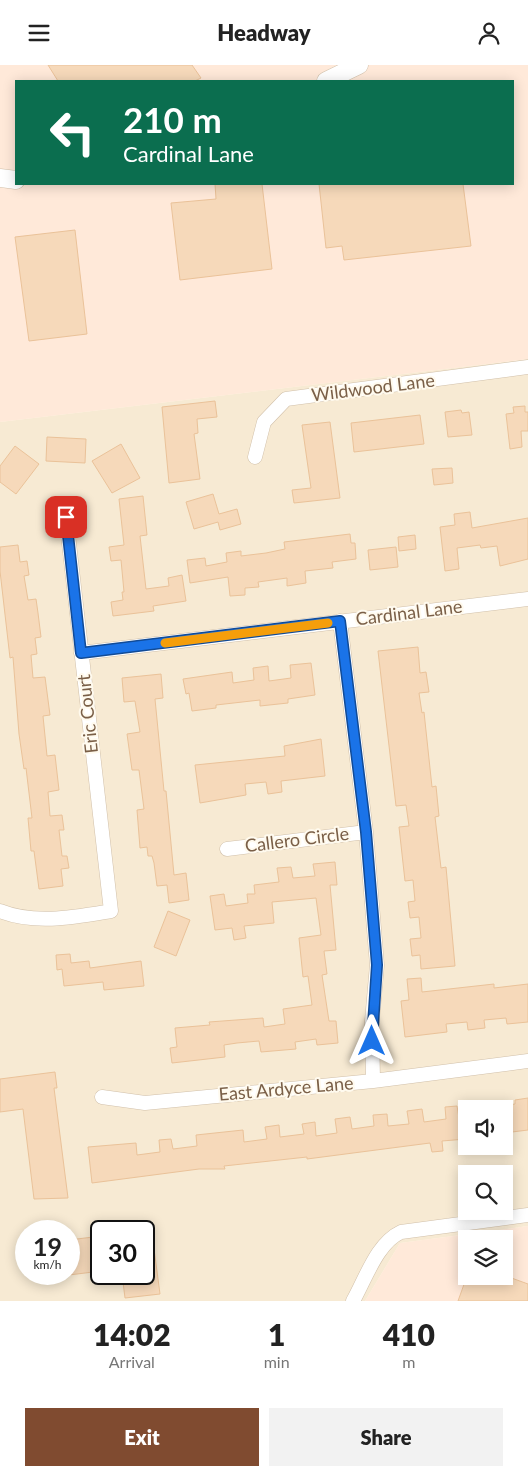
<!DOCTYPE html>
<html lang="en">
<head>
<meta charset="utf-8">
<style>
  :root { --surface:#fff; --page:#f2f2f2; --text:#222; --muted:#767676; --accent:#804b30 }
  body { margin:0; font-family:Lato,sans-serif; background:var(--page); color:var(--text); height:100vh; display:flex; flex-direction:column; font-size:19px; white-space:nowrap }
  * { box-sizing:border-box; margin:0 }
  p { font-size:16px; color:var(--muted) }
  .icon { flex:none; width:28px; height:28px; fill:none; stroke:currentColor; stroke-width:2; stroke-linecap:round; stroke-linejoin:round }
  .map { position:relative; height:1236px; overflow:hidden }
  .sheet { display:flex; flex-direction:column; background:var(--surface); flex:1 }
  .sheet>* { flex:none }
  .banner { position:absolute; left:15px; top:15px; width:499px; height:105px; border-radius:0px; box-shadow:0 2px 12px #0003; background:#0b6e4f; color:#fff; overflow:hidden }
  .fabs { position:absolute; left:458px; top:1035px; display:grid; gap:10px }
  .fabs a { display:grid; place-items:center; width:55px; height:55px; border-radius:0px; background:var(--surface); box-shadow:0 2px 12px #0003; font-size:25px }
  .speed { position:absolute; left:15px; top:1155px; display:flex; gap:10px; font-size:25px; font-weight:700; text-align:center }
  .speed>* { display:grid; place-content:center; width:65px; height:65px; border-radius:50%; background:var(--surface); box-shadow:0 2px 12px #0003; line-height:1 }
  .speed small { font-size:12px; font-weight:400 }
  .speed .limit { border:2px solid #111; border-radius:8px; background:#fff; color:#111 }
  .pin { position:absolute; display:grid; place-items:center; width:42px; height:42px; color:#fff; margin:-21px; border-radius:10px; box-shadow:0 2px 8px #0006 }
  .me { position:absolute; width:55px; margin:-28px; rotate:0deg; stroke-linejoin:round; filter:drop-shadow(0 0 4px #0008) }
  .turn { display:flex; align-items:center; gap:18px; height:105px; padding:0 25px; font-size:22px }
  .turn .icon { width:65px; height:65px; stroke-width:2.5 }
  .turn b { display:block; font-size:35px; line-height:42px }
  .eta { display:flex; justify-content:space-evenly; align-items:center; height:85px; text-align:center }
  .eta b { font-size:30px; font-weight:800; line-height:35px }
  .primary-button { display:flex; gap:10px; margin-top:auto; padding:10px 25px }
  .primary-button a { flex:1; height:58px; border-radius:0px; background:var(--accent); color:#fff; font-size:20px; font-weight:800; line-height:58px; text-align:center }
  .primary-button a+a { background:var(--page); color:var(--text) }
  header { display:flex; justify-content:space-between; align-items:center; height:65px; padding:0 25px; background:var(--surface); font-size:22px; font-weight:800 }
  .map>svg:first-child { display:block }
  .residential { fill:#f7ead3; fill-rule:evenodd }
  .commercial { fill:#ffe9d9; fill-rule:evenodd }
  .building { fill:#f6d9ba; stroke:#eac299 }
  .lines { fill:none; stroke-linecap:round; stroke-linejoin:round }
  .minor-casing { stroke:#d1c0aa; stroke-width:15 }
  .tertiary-casing { stroke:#d1c0aa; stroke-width:19 }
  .minor { stroke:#fff; stroke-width:14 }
  .tertiary { stroke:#fff; stroke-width:18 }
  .route-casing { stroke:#114b97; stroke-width:12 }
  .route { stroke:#1a73e8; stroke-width:9 }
  .slow { stroke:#f59e0b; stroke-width:9 }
  .labels { text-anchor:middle; stroke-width:4; stroke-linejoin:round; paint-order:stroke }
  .street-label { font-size:18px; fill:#7a5f47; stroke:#fffaee }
</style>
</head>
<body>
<header><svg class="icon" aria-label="menu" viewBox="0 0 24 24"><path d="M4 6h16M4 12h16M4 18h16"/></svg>Headway<svg class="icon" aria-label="person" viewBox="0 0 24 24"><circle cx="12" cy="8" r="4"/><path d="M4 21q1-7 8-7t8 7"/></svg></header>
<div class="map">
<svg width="528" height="1236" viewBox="0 0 528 1236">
  <rect width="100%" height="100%" fill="#fef7e5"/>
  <path class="residential" d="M528 294V1161L400 1178 365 1236H0V357ZM466 1044H504V1081H466ZM466 1109H504V1146H466ZM26 1166H69V1209H26ZM101 1166H144V1209H101Z"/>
  <path class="commercial" d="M0 0H528V294L0 357ZM16 16H512V119H16Z
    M528 1161V1236H365L400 1178ZM466 1174H504V1211H466Z"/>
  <path class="building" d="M48 0H192L201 13 195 16H58Z
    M215 119H262L272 204 180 215 171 138 216 134Z
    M319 119H463L471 181 344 195 342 181 326 183Z
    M75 165 87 269 29 276 15 172Z
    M215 336 217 352 197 354 198 368 194 369 200 414 169 418 162 342Z
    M525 341V347H528V366H521L522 382 510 384 506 349 514 348 513 342Z
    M461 345 462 348 469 347 472 370 448 372 445 347Z
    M420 350 424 379 354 387 351 358Z
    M330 357 340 433 294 438 292 425 311 423 302 360Z
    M47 372 86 374 85 398 46 396Z
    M121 379 140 413 112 428 92 396Z
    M15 381 39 399 16 429 0 417V401Z
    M452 403 453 418 434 420 432 404Z
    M213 429 219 449 237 444 241 459 220 465 218 457 194 464 186 437Z
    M143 431 147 470 140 471 146 524 169 521 168 513 182 510 186 536 153 541 154 546 113 551 111 537 123 535 122 527H124L121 495 111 496 109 482 124 480 119 434Z
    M470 447 472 463 528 453V494L500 501 497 481 481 483 480 480 457 483 459 504 445 506 440 462 455 460 454 449Z
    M350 469 351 478H355L356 494 332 497 333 503 305 506 306 518 287 521V513L258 517 259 522 245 523V530L230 531 228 512 190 518 187 495 205 493 206 501 227 497 226 488 241 486V491L266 488 285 484 284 477Z
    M415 470 416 484 399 486 398 472Z
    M18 480 20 497 27 496 29 510 24 511 28 535 36 534 38 548 41 572 35 573 37 589 31 590 33 613 45 612 50 650 43 651 47 691 55 690 59 725 48 727 50 751 62 750 64 765H59L62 791H67L69 803 61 804 63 821 39 824 34 786H31L28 753H32L26 703 24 704 19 669 13 592 10 593 0 506V482Z
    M396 482 398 502 370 505 368 485Z
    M418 582 420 608 426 607 429 627 419 628 422 648 424 647 432 722 436 721 439 751 435 752 441 803 446 802 455 901 421 904 420 890 412 891 410 874 421 873 419 852 410 853 408 837 415 836 413 815 405 816 399 762 409 761 406 740 396 741 378 586Z
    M311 598 315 630 288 634V638L260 641V635L216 640V643L192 646 189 628 186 629 183 614 232 607 233 618 254 615 253 603 268 601 269 616 291 613 290 600Z
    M161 609 163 633 155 634 164 726H166L174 810 186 808 189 835 169 838 167 820 157 821 154 798 152 791H148L147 782 140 783 137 745 144 744 139 705H132L127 669 140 667 135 636 124 637 122 613Z
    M321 674 325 711 281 716 282 727 268 729 266 717 245 719 246 730 200 738 195 700 285 691 284 681Z
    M335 797 337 820H330L336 885 324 886 327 909 322 910 329 956H336L338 978 317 980 316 974 295 977 296 984 261 987 259 976 237 978 224 980 225 992 172 998 170 983 177 982 175 963 210 960 209 957 263 953 264 962 285 959 283 944 312 940 308 911 303 912 299 873 321 870 316 833 272 837 274 858 244 861 246 873 234 875 232 863 215 865 210 831 224 829 226 841 248 838 247 829H255L254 820 279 817 277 803 291 802 293 813 315 811 313 799Z
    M168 846 190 855 176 891 154 882Z
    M70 889 71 898 89 896 90 903 141 896 144 921 104 925 103 917 64 921 62 904 57 905 56 890Z
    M421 913 422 927 494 919V923L528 919V957L507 959 506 953 484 955 485 963 468 965 467 957 446 959 447 967 405 972 401 936 409 935 407 914Z
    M55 1007 57 1023H54L68 1133 34 1134 23 1044 0 1047V1014Z
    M528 1033V1065L504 1068V1041L515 1039V1035Z
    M457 1041 459 1053H466V1074L442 1076 443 1086 432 1087 430 1078 307 1094V1092L224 1101 225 1104H199L92 1118 88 1082 136 1078 137 1090 160 1087 159 1075 171 1074 173 1084 197 1081 196 1070 243 1065 244 1077 267 1074 265 1062 279 1060 280 1072 304 1069 302 1059 315 1057 316 1071 337 1068 335 1054 350 1052 352 1064 374 1061 373 1050 387 1049 388 1061 409 1059 407 1046 422 1044 424 1057 446 1054 445 1042Z
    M144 1161H151L160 1229 125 1233 122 1209H144Z
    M101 1171V1206L69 1210V1175Z
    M467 1211H506L528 1219V1236H458Z"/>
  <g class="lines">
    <defs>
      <path id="minor" d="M255 392 264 357 286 334 528 302
        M340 556 366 767 377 900 372 956 373 1016
        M81 588 528 534
        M227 784 366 767
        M0 846C35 860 75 852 111 846L66 452
        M102 1032 145 1038 373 1016 528 996
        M353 1236C366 1213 377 1178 401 1167L528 1150"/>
      <path id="tertiary" d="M326 16 359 0
        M0 113 16 115"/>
    </defs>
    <use href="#minor" class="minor-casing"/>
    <use href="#tertiary" class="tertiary-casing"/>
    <use href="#minor" class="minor"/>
    <use href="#tertiary" class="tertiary"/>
  </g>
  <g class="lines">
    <defs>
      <path id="route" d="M66 452 81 588 340 556 366 767 377 900 372 976"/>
    </defs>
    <use href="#route" class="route-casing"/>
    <use href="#route" class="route"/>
    <path class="slow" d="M165 578 328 558"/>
  </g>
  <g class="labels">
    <g class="street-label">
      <text transform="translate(373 323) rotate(-7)" y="6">Wildwood Lane</text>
      <text transform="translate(409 548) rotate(-7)" y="6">Cardinal Lane</text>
      <text transform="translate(88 649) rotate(-96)" y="6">Eric Court</text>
      <text transform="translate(297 775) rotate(-7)" y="6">Callero Circle</text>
      <text transform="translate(286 1024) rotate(-5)" y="6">East Ardyce Lane</text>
    </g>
  </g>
</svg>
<div class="fabs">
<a><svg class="icon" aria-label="sound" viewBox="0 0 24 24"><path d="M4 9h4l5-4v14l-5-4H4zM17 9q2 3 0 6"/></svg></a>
<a><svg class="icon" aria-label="search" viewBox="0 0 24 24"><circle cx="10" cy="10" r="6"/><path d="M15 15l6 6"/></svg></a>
<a><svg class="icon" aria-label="layers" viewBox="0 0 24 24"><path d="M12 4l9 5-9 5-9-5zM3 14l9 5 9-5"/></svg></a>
</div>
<div class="speed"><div>19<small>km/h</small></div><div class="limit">30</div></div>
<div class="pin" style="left:66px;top:452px;background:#d93025"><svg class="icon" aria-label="arrive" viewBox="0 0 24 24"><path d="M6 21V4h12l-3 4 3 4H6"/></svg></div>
<svg class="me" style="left:372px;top:976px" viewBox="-20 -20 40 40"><path d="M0-17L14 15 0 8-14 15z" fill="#1a73e8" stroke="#fff" stroke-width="4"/></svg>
<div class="banner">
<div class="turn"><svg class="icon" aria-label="left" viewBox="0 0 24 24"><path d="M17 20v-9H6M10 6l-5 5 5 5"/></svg><div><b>210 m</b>Cardinal Lane</div></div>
</div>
</div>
<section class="sheet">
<div class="eta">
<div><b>14:02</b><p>Arrival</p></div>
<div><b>1</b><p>min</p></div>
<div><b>410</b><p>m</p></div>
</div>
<div class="primary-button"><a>Exit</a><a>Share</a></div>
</section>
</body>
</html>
